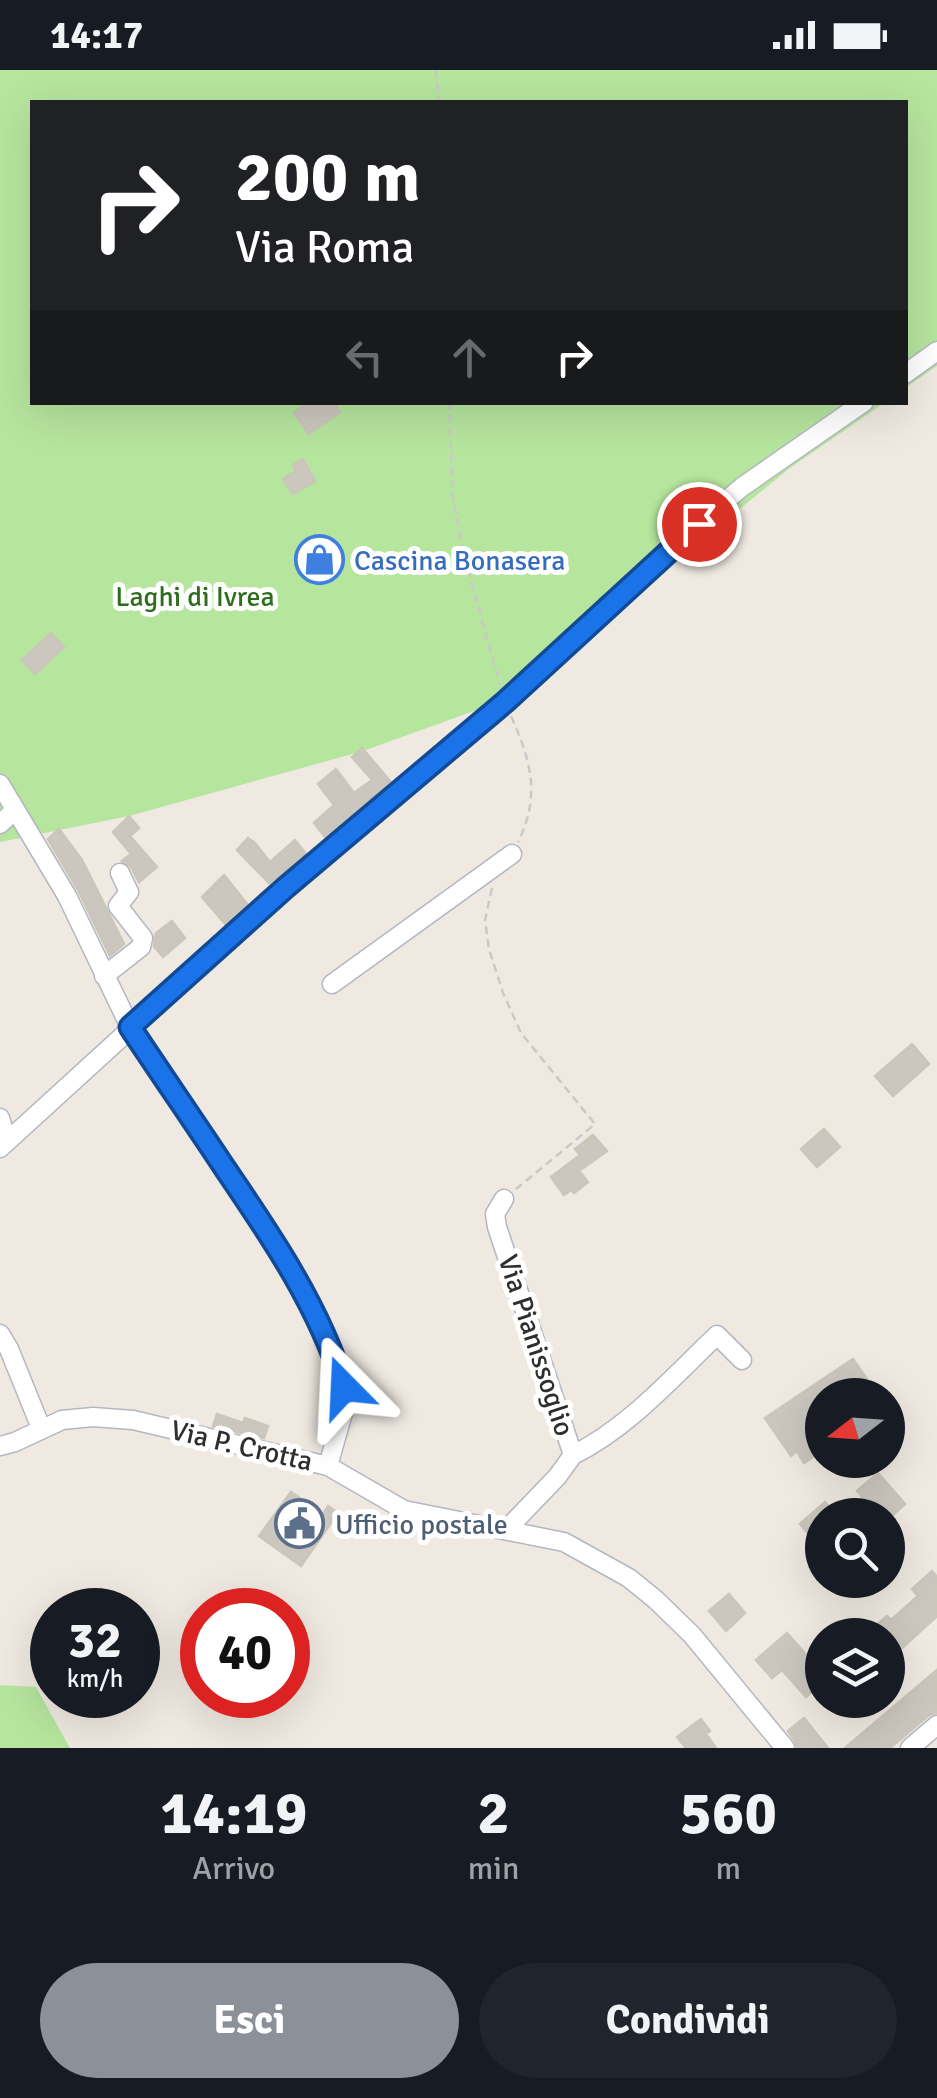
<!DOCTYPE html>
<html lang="it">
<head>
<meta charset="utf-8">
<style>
  :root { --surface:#171b24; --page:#20242c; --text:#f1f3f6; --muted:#9ea1a6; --accent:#8c9099 }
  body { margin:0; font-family:Signika,sans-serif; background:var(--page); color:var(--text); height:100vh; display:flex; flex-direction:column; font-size:38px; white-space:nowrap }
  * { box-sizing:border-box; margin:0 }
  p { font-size:32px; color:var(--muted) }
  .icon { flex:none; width:55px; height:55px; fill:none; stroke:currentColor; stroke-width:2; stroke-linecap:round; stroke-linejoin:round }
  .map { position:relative; height:1678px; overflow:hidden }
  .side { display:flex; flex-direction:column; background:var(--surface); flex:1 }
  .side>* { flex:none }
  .top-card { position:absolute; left:30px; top:30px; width:878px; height:305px; border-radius:0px; box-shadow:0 10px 40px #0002; background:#202124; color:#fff; overflow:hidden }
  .needle { width:65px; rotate:253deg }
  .controls { position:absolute; left:805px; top:1308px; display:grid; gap:20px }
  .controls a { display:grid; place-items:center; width:100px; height:100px; border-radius:50%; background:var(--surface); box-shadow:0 10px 40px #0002; font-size:50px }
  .speed { position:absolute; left:30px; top:1518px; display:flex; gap:20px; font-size:50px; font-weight:700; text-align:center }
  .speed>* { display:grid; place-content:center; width:130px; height:130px; border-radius:50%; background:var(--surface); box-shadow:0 10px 40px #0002; line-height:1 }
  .speed small { font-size:25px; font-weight:400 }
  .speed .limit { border:15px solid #d22; background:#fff; color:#111 }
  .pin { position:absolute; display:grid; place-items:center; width:85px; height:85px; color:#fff; margin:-42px; border:5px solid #fff; border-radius:50%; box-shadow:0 2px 10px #0007 }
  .me { position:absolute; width:110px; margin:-55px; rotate:339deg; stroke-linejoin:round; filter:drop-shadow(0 0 8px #0008) }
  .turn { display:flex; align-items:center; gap:35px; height:210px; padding:0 40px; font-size:45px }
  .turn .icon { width:130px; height:130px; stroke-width:2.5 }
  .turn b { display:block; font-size:70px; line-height:85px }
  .lanes { display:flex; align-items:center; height:95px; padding:0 40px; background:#0003; justify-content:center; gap:50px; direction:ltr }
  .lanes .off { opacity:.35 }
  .eta { display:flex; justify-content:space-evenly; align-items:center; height:170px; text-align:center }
  .eta b { font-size:60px; font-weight:800; line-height:70px }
  .primary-button { display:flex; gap:20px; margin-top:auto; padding:20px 40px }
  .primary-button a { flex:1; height:115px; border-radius:60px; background:var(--accent); color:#fff; font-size:40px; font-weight:800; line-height:115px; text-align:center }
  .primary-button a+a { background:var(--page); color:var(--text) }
  .status { display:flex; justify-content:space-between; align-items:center; height:70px; padding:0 50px; background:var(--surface); direction:ltr }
  .status svg { height:28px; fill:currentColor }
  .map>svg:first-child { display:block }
  .green { fill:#b6e59e }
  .building { fill:#cbc7bf; stroke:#cbc5ba; stroke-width:2.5 }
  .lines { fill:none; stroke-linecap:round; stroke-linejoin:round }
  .minor-casing { stroke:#b4b7c1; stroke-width:21 }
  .path { stroke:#c9c9c9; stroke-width:2.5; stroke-dasharray:8 5; stroke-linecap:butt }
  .minor { stroke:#fff; stroke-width:18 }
  .route-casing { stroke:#114b97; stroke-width:25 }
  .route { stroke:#1a73e8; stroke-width:18 }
  .labels { text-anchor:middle; stroke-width:10; stroke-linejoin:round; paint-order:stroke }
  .shop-label { font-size:28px; fill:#366cbe; stroke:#fff; text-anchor:start }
  .park-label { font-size:28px; fill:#2c6e1b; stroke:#fff }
  .street-label { font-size:28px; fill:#2e2e2e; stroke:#fff }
  .service-label { font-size:28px; fill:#4e5e75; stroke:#fff; text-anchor:start }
</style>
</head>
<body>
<div class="status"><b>14:17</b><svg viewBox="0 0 49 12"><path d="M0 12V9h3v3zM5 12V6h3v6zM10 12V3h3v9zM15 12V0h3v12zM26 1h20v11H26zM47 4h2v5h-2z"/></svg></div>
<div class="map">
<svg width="937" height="1678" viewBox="0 0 937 1678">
  <rect width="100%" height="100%" fill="#efe9e1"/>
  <path class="green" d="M0 0H937V296L905 318V32H32V332L884 333 790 398 678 489 521 624 363 681 129 746 0 772Z
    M0 1615 36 1617 70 1678H0Z"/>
  <path class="building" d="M309 332H333L340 342 309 364 294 343Z
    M303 389 315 411 293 424 283 409 296 401 293 395Z
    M324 468 339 491 318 504 304 481Z
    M51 563 64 577 35 604 22 590Z
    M362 678 391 712 325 767 314 753 334 735 318 714 336 699 354 723 372 710 352 687Z
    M129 746 139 758 130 766 157 797 139 812 131 797 122 791 131 784 113 762Z
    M59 759 82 790 124 874 110 886 78 820 48 769Z
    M248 768 255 773 270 792 295 770 306 784 269 813 237 780Z
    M224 805 248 835 226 855 202 827Z
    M172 851 185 868 163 887 154 876 155 866 156 863Z
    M912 974 929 994 893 1026 875 1006Z
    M824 1059 840 1077 817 1097 801 1079Z
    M593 1065 607 1081 579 1101 588 1112 574 1123 571 1120 564 1125 551 1107 580 1085 575 1079Z
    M853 1289 873 1318 864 1325H822V1364L818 1367 822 1374V1381L804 1393 797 1381 791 1386 765 1348Z
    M217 1344 243 1353 245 1348 268 1356 264 1368 213 1356Z
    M878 1403 905 1434 893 1445H878L857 1421Z
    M291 1422 323 1444 328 1436 338 1443 301 1496 259 1466Z
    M825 1432 836 1445H822V1480L800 1454Z
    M932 1501 937 1507V1546L888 1591V1565H865L887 1546 891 1550 918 1526 912 1519Z
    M729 1524 745 1543 726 1561 709 1541Z
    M787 1563 810 1589 813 1586 822 1597V1612L806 1627 782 1600 772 1608 756 1590Z
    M937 1600 936 1643 929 1645 890 1678H845Z
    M804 1648 828 1678H797L795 1671 788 1661Z
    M701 1649 710 1661 706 1664 716 1678H686L677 1667Z"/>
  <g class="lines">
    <defs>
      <path id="minor" d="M905 304 937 281
        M0 714 67 826 130 957 244 1126 309 1232 336 1293 344 1317 343 1343 328 1396
        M0 754 15 740
        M104 906 141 877 143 868 118 836 129 822 120 803
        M332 914 512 784
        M0 1048 7 1071
        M0 1078 285 818 505 632 677 472 742 417 864 332
        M504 1129 495 1144 497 1157 573 1385 557 1407 507 1459
        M0 1264 9 1279 41 1358
        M0 1376 15 1372 62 1350 93 1347 133 1350 328 1396 404 1440 564 1472 629 1508 656 1530 692 1565 785 1678
        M573 1385C628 1358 673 1307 717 1265L742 1290
        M910 1678 937 1655"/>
    </defs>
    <use href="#minor" class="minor-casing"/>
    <path class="path" d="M436 0 439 32
      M449 332 453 429 464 485 500 615
      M511 646C531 691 541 726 518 772
      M492 818 485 850 489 879 503 923 521 963 595 1054 515 1120"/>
    <use href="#minor" class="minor"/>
  </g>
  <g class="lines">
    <defs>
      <path id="route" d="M344 1317C319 1236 271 1166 224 1097 193 1050 161 1004 130 957L285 818 505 632 699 454"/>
    </defs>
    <use href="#route" class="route-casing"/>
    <use href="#route" class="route"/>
  </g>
  <defs>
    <symbol id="shop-ring" viewBox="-11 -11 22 22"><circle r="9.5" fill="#fff" stroke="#3f7fe0" stroke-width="1.5"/><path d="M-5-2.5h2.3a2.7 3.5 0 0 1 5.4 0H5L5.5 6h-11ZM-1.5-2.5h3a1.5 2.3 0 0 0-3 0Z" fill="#3f7fe0"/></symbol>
    <symbol id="civic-ring" viewBox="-11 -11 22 22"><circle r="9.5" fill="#fff" stroke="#5c6f8a" stroke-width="1.5"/><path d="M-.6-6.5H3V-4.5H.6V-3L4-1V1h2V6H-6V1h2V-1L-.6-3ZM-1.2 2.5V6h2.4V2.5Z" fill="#5c6f8a"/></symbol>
  </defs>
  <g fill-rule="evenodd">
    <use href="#shop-ring" x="292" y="462" width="55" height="55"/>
    <use href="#civic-ring" x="272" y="1426" width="55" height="55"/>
  </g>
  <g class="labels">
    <g class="shop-label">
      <text x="354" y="500">Cascina Bonasera</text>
    </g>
    <g class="park-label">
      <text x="195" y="536">Laghi di Ivrea</text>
    </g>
    <g class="street-label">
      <text transform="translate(537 1275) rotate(72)" y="10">Via Pianissoglio</text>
      <text transform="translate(242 1375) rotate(13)" y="10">Via P. Crotta</text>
    </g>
    <g class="service-label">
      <text x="335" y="1464">Ufficio postale</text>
    </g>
  </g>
</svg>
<div class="controls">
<a><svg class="needle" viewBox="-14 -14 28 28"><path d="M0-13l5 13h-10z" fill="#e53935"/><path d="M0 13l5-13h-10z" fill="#9ea1a6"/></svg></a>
<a><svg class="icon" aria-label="search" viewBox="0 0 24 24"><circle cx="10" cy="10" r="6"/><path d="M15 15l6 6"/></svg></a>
<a><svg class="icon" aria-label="layers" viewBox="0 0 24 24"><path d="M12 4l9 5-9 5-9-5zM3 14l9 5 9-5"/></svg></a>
</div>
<div class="speed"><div>32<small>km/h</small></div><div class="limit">40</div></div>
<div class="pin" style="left:699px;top:454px;background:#d93025"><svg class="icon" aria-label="arrive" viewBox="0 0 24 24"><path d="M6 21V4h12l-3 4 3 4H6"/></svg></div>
<svg class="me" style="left:344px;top:1317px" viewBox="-20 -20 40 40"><path d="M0-17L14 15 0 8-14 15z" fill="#1a73e8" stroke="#fff" stroke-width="4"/></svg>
<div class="top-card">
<div class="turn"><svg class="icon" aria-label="right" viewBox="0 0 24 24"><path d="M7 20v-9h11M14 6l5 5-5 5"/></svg><div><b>200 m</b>Via Roma</div></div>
<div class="lanes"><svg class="icon off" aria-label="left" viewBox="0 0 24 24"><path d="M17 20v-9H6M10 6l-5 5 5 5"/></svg><svg class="icon off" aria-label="ahead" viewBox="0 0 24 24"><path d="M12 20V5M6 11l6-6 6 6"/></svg><svg class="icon" aria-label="right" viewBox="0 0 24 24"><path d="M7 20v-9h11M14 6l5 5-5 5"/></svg></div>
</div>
</div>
<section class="side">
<div class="eta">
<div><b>14:19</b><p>Arrivo</p></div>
<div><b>2</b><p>min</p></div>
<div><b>560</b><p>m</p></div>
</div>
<div class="primary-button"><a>Esci</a><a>Condividi</a></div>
</section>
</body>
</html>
